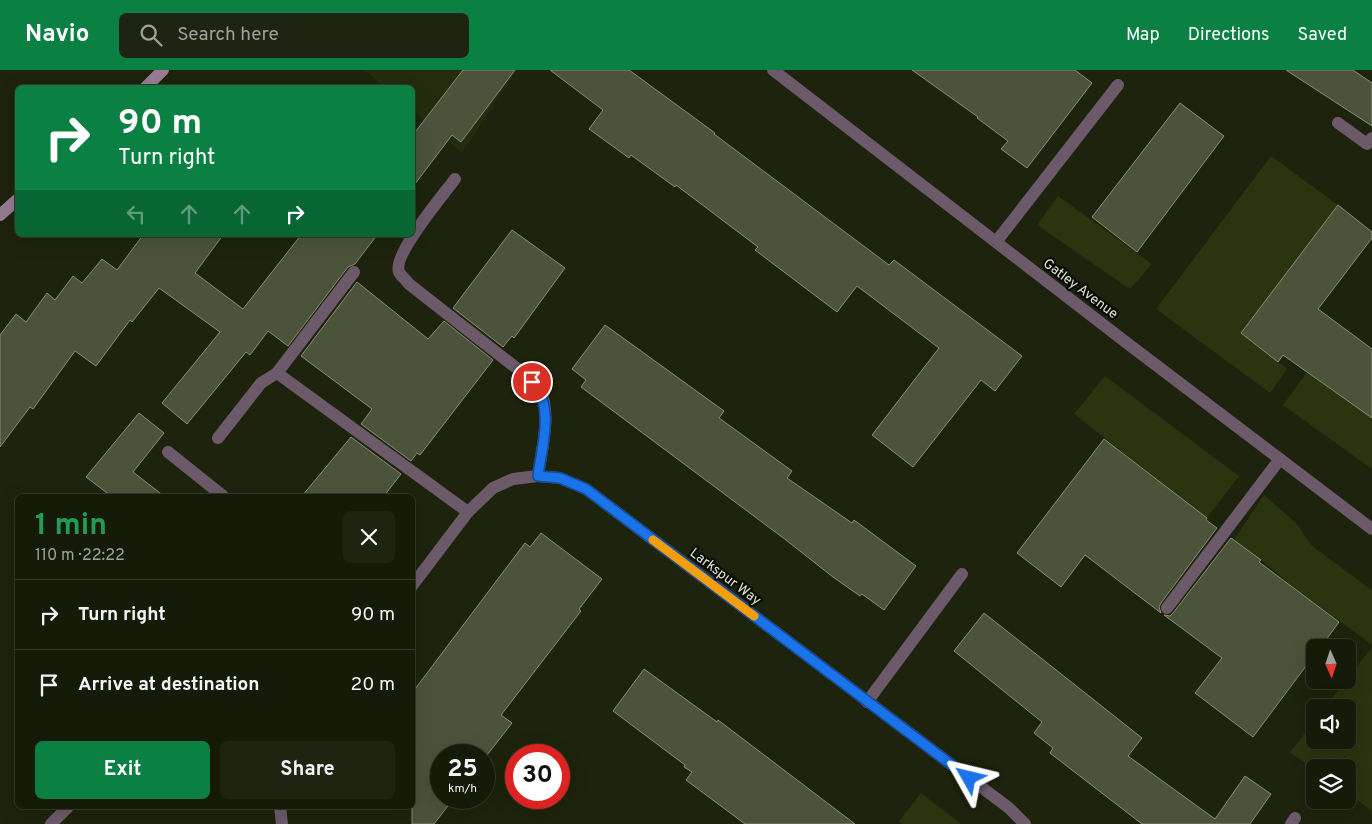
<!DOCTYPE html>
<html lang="en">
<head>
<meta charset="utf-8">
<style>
  :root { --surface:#161a09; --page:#1f2312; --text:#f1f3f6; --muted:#9ea19c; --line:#35382a; --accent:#0b8043 }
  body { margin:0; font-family:Overpass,sans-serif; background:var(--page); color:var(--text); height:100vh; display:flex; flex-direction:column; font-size:19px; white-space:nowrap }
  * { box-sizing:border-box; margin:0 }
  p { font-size:16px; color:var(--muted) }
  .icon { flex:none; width:28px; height:28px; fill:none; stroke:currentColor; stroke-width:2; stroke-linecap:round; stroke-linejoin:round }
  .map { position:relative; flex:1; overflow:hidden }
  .side { position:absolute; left:15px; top:424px; width:400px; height:315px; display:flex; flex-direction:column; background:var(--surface); border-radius:8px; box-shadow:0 5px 20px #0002,0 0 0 1px var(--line) }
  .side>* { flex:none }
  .guide { position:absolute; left:15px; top:15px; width:400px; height:152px; border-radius:8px; box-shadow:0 5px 20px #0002,0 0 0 1px var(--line); background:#0b8043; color:#fff; overflow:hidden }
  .needle { width:32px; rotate:177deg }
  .fabs { position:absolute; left:1306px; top:569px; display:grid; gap:10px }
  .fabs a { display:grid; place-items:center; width:50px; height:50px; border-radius:8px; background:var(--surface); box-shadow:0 5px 20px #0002,0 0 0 1px var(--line); font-size:25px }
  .speed { position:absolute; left:430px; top:674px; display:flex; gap:10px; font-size:25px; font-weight:700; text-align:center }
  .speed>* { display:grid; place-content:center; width:65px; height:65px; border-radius:50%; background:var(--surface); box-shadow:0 5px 20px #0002,0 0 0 1px var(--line); line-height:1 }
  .speed small { font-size:12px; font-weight:400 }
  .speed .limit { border:8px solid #d22; background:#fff; color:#111 }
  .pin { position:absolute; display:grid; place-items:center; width:42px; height:42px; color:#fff; margin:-21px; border:2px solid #fff; border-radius:50%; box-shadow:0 1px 5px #0007 }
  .me { position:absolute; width:55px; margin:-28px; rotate:307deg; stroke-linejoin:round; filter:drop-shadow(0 0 4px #0008) }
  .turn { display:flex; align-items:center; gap:18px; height:105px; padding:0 20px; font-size:22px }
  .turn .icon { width:65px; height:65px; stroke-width:2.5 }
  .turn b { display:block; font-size:35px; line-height:42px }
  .lanes { display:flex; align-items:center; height:48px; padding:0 20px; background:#0003; justify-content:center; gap:25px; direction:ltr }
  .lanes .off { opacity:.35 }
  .round { display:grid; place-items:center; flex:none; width:52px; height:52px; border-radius:8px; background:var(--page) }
  .headline { display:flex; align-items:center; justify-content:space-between; height:85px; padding:0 20px }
  h1 { font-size:30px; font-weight:700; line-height:38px; color:#1e9e55 }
  .action { display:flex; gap:10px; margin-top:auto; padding:10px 20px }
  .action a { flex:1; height:58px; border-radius:8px; background:var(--accent); color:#fff; font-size:20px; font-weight:700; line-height:58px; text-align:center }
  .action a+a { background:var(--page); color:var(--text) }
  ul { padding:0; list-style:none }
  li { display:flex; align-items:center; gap:15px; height:70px; padding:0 20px; border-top:1px solid var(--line) }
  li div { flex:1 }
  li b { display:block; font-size:19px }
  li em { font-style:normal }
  header { display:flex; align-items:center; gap:30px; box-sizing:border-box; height:70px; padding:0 25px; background:var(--accent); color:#fff }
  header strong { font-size:24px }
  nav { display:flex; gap:28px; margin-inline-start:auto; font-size:18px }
  .search { width:350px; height:45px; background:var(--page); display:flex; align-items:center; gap:12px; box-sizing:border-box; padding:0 18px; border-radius:8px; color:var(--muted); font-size:19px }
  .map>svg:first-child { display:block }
  .built { fill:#252c0e }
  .green { fill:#2b340f }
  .building { fill:#4b533a; stroke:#878f74 }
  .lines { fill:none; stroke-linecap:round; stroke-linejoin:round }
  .service { stroke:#6c5a6a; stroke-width:12 }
  .minor { stroke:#6c5a6a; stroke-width:12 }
  .secondary { stroke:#987a94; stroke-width:12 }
  .route-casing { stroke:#114b97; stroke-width:12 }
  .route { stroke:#1a73e8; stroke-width:9 }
  .slow { stroke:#f59e0b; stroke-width:9 }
  .labels { text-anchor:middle; stroke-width:4.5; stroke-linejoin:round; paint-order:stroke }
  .street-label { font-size:14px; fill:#dfe3d5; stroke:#090b04 }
</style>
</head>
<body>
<header>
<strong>Navio</strong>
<div class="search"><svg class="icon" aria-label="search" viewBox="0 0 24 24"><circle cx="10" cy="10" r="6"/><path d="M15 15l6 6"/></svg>Search here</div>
<nav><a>Map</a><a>Directions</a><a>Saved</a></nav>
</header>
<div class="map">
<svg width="1372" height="754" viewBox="0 0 1372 754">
  <rect width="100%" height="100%" fill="#1d230c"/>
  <path class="built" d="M364 0H517L462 83 413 41 412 18 385 17Z"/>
  <path class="green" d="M1271 86 1338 135 1241 263 1287 299 1270 323 1156 239Z
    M1058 126 1152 194 1130 219 1037 155Z
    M1307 302 1372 348V399L1283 335Z
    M1105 306 1239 406 1207 448 1074 344Z
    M1264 425 1296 453 1312 476 1372 520V575L1296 519 1261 490 1234 470Z
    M1372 577V741L1348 723V698H1315V700L1290 682 1315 650V670H1348V638L1325 637Z
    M921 723 961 754H902L899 751Z"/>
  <path class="building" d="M463 0H515L461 72 452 65 412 118V66Z
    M550 0H629L715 63 714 64 889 195 894 190 1022 286 995 321 981 310 913 397 872 365 939 278 857 216 837 242 755 180 758 177 676 115 675 117 631 85 629 88 589 59 603 40Z
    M912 0H1075L1092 13 1027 98 1001 79 1008 71 977 48 978 47Z
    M1286 0H1353L1372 13V56Z
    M1180 33 1224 66 1137 182 1092 147Z
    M1338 135 1372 162V168L1318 239 1372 279V348L1283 285 1278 292 1241 263Z
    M512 160 565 198 514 268 512 266 503 277 453 238Z
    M143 165H223L195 203 243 239 301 165H377L355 194 348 197 288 276 268 261 250 285 246 282 187 354 162 333 220 262 159 218 132 252 130 250 96 296 75 281 33 339 30 337 0 377V265L16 244 26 252 47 223 55 230 73 206 82 213 102 189 117 200Z
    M357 212 428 269 444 251 493 290 420 385 417 383 411 391 361 354 372 339 301 286Z
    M605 255 724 341 719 348 792 401 787 408 852 453 854 450 916 496 884 540 862 524 860 526 833 507 786 470 581 317 586 310 572 299Z
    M139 343 164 363 133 402 164 426H111L86 407Z
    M351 367 401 404 384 426H302Z
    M1104 369 1207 448 1206 450 1217 458 1161 533 1159 537 1161 543 1085 485 1061 517 1017 483Z
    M541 463 602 509 579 539 581 541 501 645 512 653 484 689V685H441V728H454L434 754H412V623L525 473 530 477Z
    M1231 468 1261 490 1259 492 1339 552 1320 578H1315V584L1253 667 1195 623 1222 588 1164 545 1170 546 1173 543Z
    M984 543 1142 668 1128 686 1215 749 1245 706 1271 724 1250 754H1142L1050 683 1053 678 1034 663 1042 652 954 581Z
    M644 599 717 652 718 650 855 754H745L686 710 692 702 684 697 685 695 613 641Z"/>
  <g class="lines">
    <path class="service" d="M1338 53 1367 74 1372 68
      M455 109C444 124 392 185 399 202 401 206 406 210 409 214L524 304C529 309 536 314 540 321 552 343 541 382 538 406
      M996 172 1118 15
      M277 303 468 442
      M218 368 261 313 277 303 354 202
      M168 382 223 426
      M1167 538 1280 389
      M867 632 962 504
      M51 754 69 736
      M1291 754 1295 748"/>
    <path class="minor" d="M773 0 1123 270 1372 459
      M412 516 468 442 493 418 513 409 538 406 560 408 586 419 1009 738 1025 754
      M280 736 282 754"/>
    <path class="secondary" d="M145 18 163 0
      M0 145 18 129"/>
  </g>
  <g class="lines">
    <defs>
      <path id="route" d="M532 312C555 336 542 375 538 406L560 408 586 419 969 708"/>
    </defs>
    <use href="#route" class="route-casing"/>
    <use href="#route" class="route"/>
    <path class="slow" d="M653 470 754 546"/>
  </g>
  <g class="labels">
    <g class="street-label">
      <text transform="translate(1081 218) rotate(37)" y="5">Gatley Avenue</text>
      <text transform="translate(726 506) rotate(37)" y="5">Larkspur Way</text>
    </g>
  </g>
</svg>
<div class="fabs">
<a><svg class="needle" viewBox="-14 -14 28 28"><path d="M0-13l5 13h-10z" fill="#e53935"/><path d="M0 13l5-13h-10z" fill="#9ea19c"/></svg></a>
<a><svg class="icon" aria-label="sound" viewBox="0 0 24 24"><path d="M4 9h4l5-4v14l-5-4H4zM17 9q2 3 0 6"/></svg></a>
<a><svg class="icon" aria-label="layers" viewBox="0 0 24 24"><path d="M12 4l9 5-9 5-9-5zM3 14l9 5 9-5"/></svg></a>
</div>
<div class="speed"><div>25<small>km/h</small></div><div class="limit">30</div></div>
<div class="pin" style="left:532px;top:312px;background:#d93025"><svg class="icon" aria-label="arrive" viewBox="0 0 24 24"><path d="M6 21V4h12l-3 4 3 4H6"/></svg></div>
<svg class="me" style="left:969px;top:708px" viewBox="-20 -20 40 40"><path d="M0-17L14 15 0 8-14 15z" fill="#1a73e8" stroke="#fff" stroke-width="4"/></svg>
<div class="guide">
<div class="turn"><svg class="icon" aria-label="right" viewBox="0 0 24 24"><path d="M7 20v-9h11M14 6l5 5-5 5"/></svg><div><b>90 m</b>Turn right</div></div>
<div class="lanes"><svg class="icon off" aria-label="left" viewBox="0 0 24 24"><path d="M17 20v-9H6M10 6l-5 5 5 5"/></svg><svg class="icon off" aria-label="ahead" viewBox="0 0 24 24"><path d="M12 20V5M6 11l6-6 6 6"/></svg><svg class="icon off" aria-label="ahead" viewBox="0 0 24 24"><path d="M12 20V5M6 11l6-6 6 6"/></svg><svg class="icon" aria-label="right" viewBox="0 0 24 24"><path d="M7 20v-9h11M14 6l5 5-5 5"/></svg></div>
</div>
<section class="side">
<div class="headline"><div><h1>1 min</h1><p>110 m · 22:22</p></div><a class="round"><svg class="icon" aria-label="close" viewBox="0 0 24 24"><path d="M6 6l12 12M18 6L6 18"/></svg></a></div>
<ul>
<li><svg class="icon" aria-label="right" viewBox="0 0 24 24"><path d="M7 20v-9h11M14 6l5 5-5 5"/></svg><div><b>Turn right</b></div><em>90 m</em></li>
<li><svg class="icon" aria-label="arrive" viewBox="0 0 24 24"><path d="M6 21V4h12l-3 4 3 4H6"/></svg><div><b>Arrive at destination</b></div><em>20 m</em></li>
</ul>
<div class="action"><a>Exit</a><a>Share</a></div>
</section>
</div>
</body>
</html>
